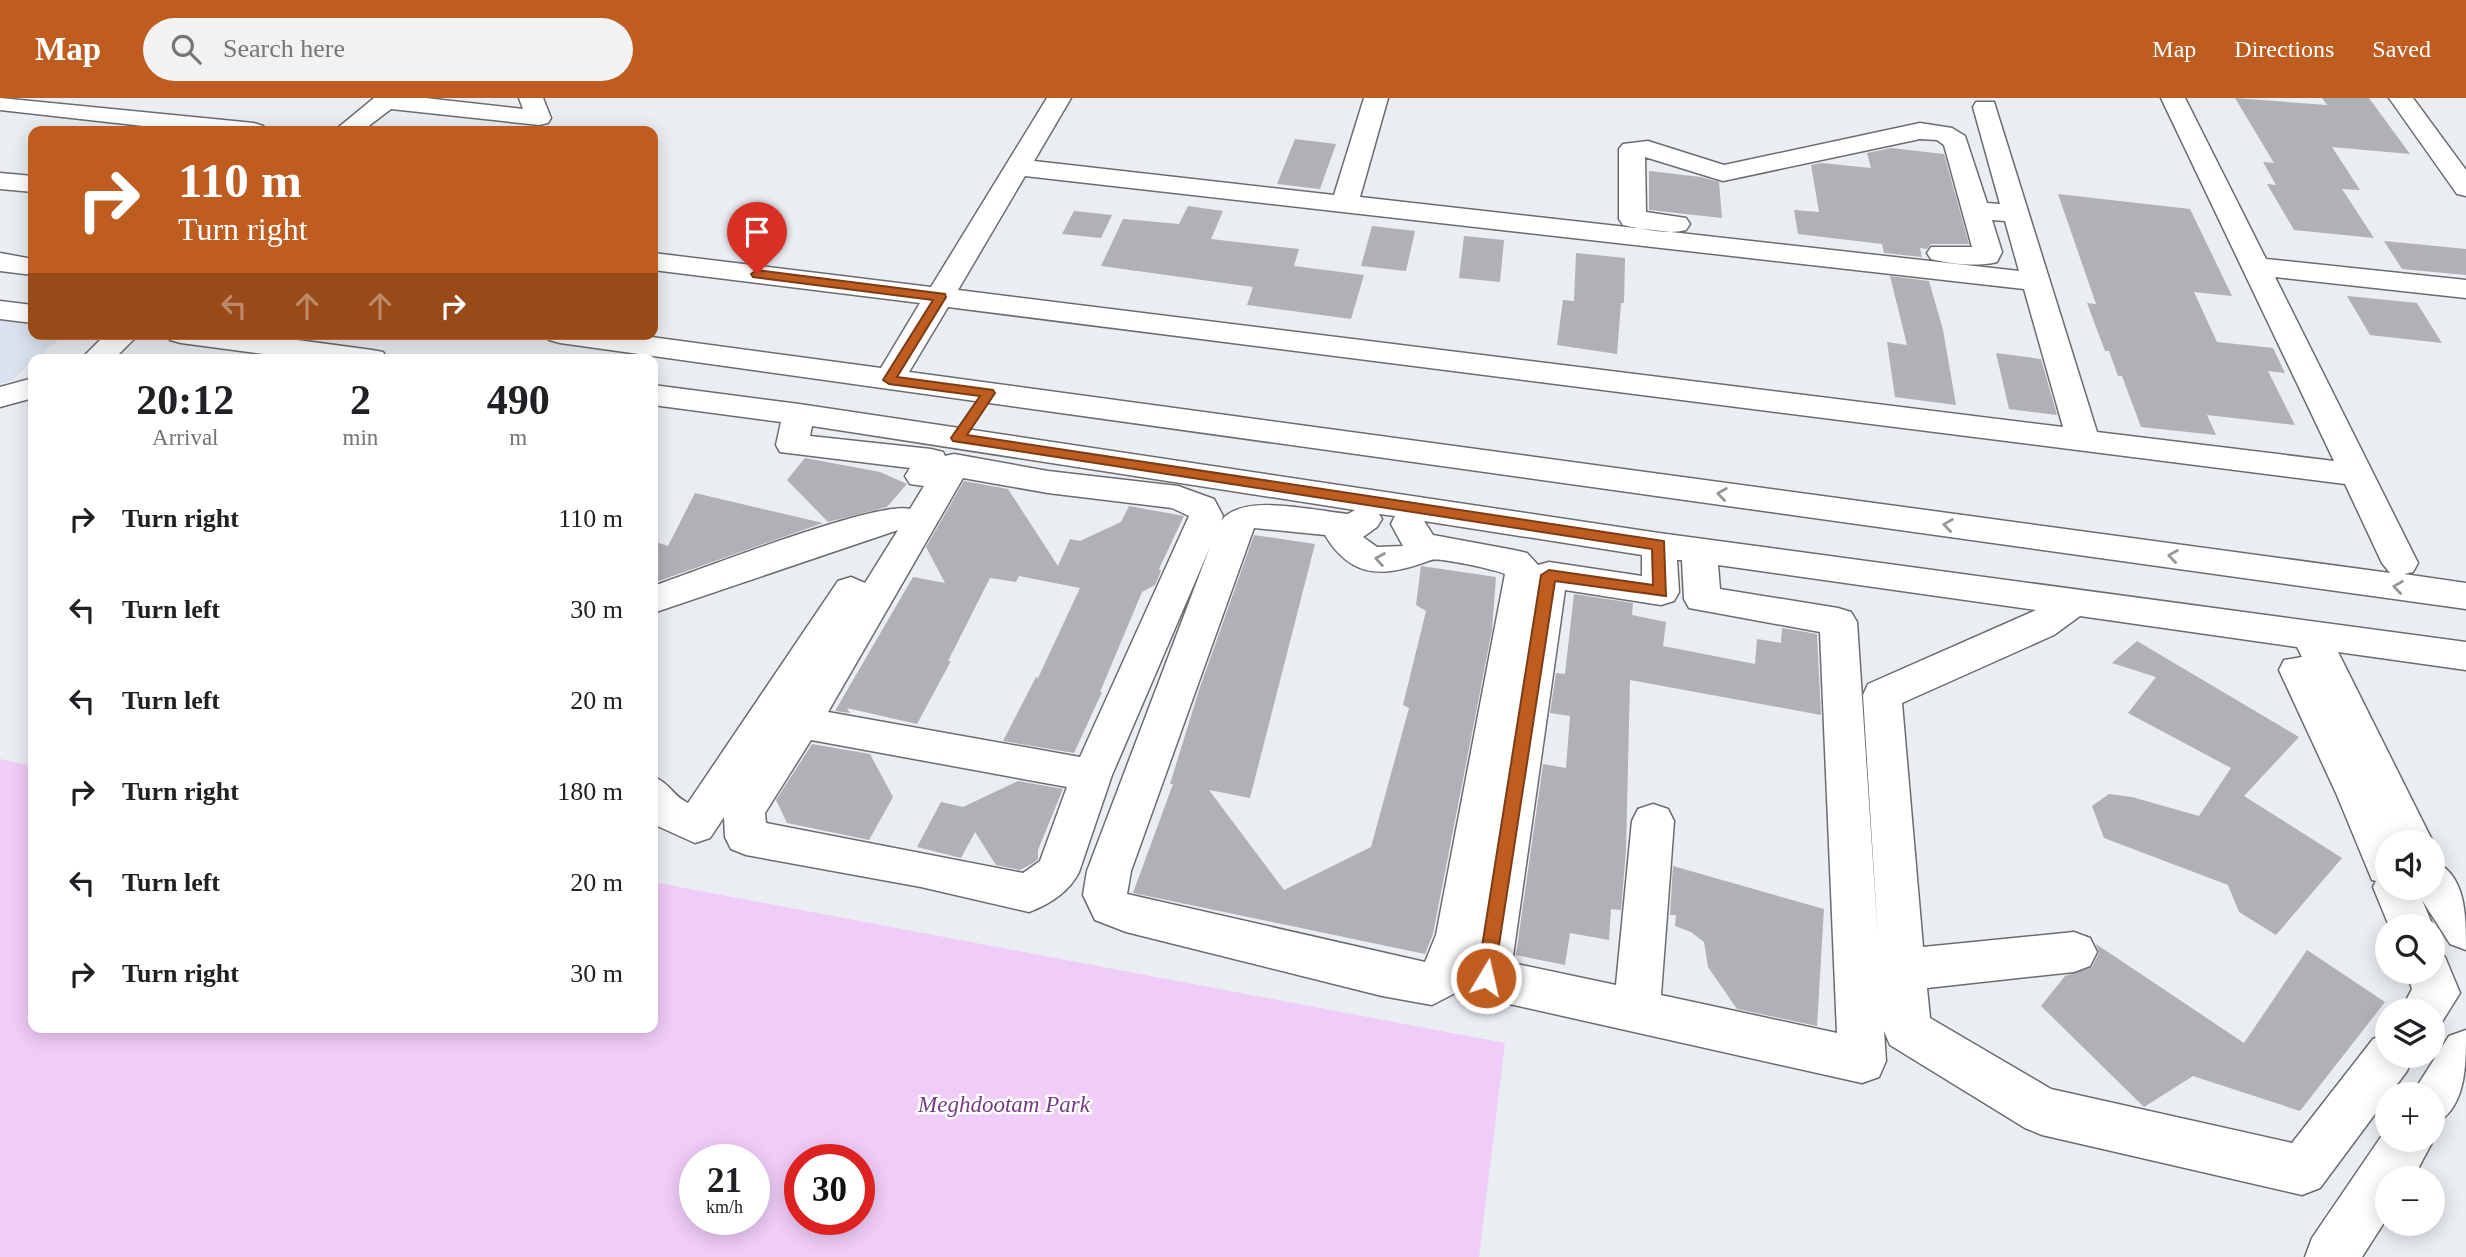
<!DOCTYPE html>
<html lang="en">
<head>
<meta charset="utf-8">
<style>
  :root { --surface:#fff; --page:#f2f2f2; --text:#202124; --muted:#757577; --accent:#bf5d20 }
  body { margin:0; font-family:Georgia,serif; background:var(--page); color:var(--text); height:100vh; display:flex; flex-direction:column; font-size:26px; white-space:nowrap }
  * { box-sizing:border-box; margin:0 }
  p { font-size:23px; color:var(--muted) }
  .icon { flex:none; width:38px; height:38px; fill:none; stroke:currentColor; stroke-width:2; stroke-linecap:round; stroke-linejoin:round }
  .map { position:relative; flex:1; overflow:hidden }
  .panel { position:absolute; left:28px; top:256px; width:630px; height:679px; display:flex; flex-direction:column; background:var(--surface); border-radius:14px; box-shadow:0 4px 18px #0003 }
  .panel>* { flex:none }
  .banner { position:absolute; left:28px; top:28px; width:630px; height:214px; border-radius:14px; box-shadow:0 4px 18px #0003; background:#bf5d20; color:#fff; overflow:hidden }
  .fabs { position:absolute; left:2375px; top:732px; display:grid; gap:14px }
  .fabs a { display:grid; place-items:center; width:70px; height:70px; border-radius:50%; background:var(--surface); box-shadow:0 4px 18px #0003; font-size:35px }
  .speed { position:absolute; left:679px; top:1046px; display:flex; gap:14px; font-size:35px; font-weight:700; text-align:center }
  .speed>* { display:grid; place-content:center; width:91px; height:91px; border-radius:50%; background:var(--surface); box-shadow:0 4px 18px #0003; line-height:1 }
  .speed small { font-size:18px; font-weight:400 }
  .speed .limit { border:10px solid #d22; background:#fff; color:#111 }
  .pin { position:absolute; display:grid; place-items:center; width:60px; height:60px; color:#fff; margin:-72px -30px; border-radius:50% 50% 50% 0; rotate:-45deg; box-shadow:0 0 7px #0007 }
  .pin .icon { rotate:45deg }
  .me { position:absolute; width:77px; margin:-38px; rotate:9deg; stroke-linejoin:round; filter:drop-shadow(0 0 5px #0008) }
  .turn { display:flex; align-items:center; gap:24px; height:147px; padding:0 35px; font-size:32px }
  .turn .icon { width:91px; height:91px; stroke-width:2.5 }
  .turn b { display:block; font-size:49px; line-height:60px }
  .lanes { display:flex; align-items:center; height:66px; padding:0 35px; background:#0003; justify-content:center; gap:35px; direction:ltr }
  .lanes .off { opacity:.35 }
  .eta { display:flex; justify-content:space-evenly; align-items:center; height:119px; text-align:center }
  .eta b { font-size:42px; font-weight:600; line-height:49px }
  ul { padding:0; list-style:none }
  li { display:flex; align-items:center; gap:21px; height:91px; padding:0 35px }
  li div { flex:1 }
  li b { display:block; font-size:26px }
  li em { font-style:normal }
  header { display:flex; align-items:center; gap:42px; box-sizing:border-box; height:98px; padding:0 35px; background:var(--accent); color:#fff }
  header strong { font-size:33px }
  nav { display:flex; gap:38px; margin-inline-start:auto; font-size:24px }
  .search { width:490px; height:63px; background:var(--page); display:flex; align-items:center; gap:18px; box-sizing:border-box; padding:0 24px; border-radius:38px; color:var(--muted); font-size:26px }
  .map>svg:first-child { display:block }
  .built { fill:#dbe2ed }
  .green { fill:#f0ccf9; fill-rule:evenodd }
  .building { fill:#b0b0b5 }
  .lines { fill:none; stroke-linecap:round; stroke-linejoin:round }
  .minor-casing { stroke:#6a6c70; stroke-width:3 }
  .minor { fill:#fff; fill-rule:evenodd }
  .oneway { stroke:#979798 }
  .route { fill:#bf5d20; stroke:#7c3c15; stroke-width:2 }
  .labels { text-anchor:middle; stroke-width:5; stroke-linejoin:round; paint-order:stroke }
  .near-park-label { font-size:23px; font-style:italic; fill:#773887; stroke:#fff }
</style>
</head>
<body>
<header>
<strong>Map</strong>
<div class="search"><svg class="icon" aria-label="search" viewBox="0 0 24 24"><circle cx="10" cy="10" r="6"/><path d="M15 15l6 6"/></svg>Search here</div>
<nav><a>Map</a><a>Directions</a><a>Saved</a></nav>
</header>
<div class="map">
<svg width="2466" height="1159" viewBox="0 0 2466 1159">
  <rect width="100%" height="100%" fill="#eaedf2"/>
  <path class="built" d="M0 218 33 221V236H65L11 283 0 286Z"/>
  <path class="green" d="M0 661 33 668V929H653V784L1505 945 1479 1159H0ZM695 1062H754V1122H695ZM800 1062H859V1122H800Z"/>
  <path class="building" d="M2235 0 2327 7 2322 0H2369L2410 56 2332 49 2360 92 2342 91 2374 140 2294 132 2267 86 2276 87 2263 64 2274 65Z
    M1295 41 1336 46 1320 91 1277 86Z
    M1891 50 1944 56 1969 146H1931L1927 151 1920 150 1922 159 1884 155 1882 146 1798 136 1794 112 1819 114 1811 67 1821 65 1871 70 1867 55Z
    M1649 73 1701 79 1719 84 1722 120 1649 112Z
    M2058 96 2190 111 2232 198 2194 194 2217 244 2273 250 2285 275 2268 273 2295 327 2207 317 2216 337 2141 329 2122 278H2118L2109 253H2105L2087 205 2096 206Z
    M1188 108 1223 113 1211 141 1299 151 1294 168 1364 177 1351 221 1247 207 1253 189 1101 168 1123 121 1179 126Z
    M1074 113 1112 117 1101 140 1062 136Z
    M1372 128 1415 133 1406 173 1361 168Z
    M1464 138 1504 142 1500 184 1459 180Z
    M2384 143 2466 151V177L2402 171Z
    M1576 155 1625 160 1624 205H1621L1617 256 1557 247 1563 202 1574 203Z
    M1890 178 1929 183 1943 232 1956 307 1895 299 1887 244 1907 247Z
    M2347 198 2417 205 2442 245 2370 237Z
    M1996 255 2041 261 2057 317 2009 311Z
    M805 360 880 374 907 386 887 409 828 424 787 382Z
    M964 383 1008 391 1058 468 1070 441 1080 443 1121 424 1129 408 1184 418 1159 471 1161 473 1155 487 1142 494 1100 594H1102L1074 655 1003 643 1036 579 1038 580 1080 490 1019 478 1016 484 990 480 948 563H951L917 626 847 610 850 615 835 613 913 479 945 485 926 449Z
    M695 395 823 425 653 485V443L668 448Z
    M1254 437 1315 446 1250 700 1209 692 1284 792 1371 749 1409 610 1403 607 1426 513 1416 507 1421 468 1496 479 1492 532 1433 836 1425 856 1133 795 1173 686H1170L1199 592Z
    M1574 496 1633 505 1632 517 1666 524 1663 548 1755 566 1757 541 1781 545 1782 530 1817 536 1821 617 1630 582 1626 753 1621 812 1611 811 1609 842 1570 835 1565 867 1516 857 1543 666 1566 670 1570 618 1550 615 1556 575 1565 576Z
    M2137 543 2299 639 2244 698 2342 760 2276 837 2239 814 2228 787 2104 740 2092 708 2109 696 2132 699 2199 718 2231 670 2128 615 2156 579 2112 565Z
    M812 646 870 656 893 699 869 742 787 725 776 702Z
    M1018 683 1063 691 1038 752V761L1033 765 1020 772 996 767 975 734 961 760 917 749 941 704 963 709Z
    M1673 768 1824 811 1817 928 1737 911 1708 869 1704 844 1691 834 1675 828 1676 817H1670Z
    M2096 846 2244 945 2307 852 2385 904 2300 1013 2193 978 2144 1009 2041 908 2065 878 2092 869 2099 855Z"/>
  <g class="lines">
    <defs>
      <path id="minor" d="M0 0 254 25 263 28 267 33H188L0 12Z
        M374 0H425L523 11 519 0H543L551 20 548 25 539 27 391 11 362 33H334Z
        M1047 0H1071L1034 63 1334 97 1364 0H1388L1360 99 2019 173 2005 123 1992 122 2002 154 1997 164C1977 169 1951 166 1931 161L1927 155 1931 149H1972L1944 47 1937 42 1920 41 1723 83 1645 59 1646 114 1686 120 1690 126 1686 132C1667 137 1642 131 1623 127L1619 121V51L1623 46 1648 43 1724 67 1920 25 1952 30 1965 38 1987 105 2000 106 1973 9 1976 4H1994L2097 334 2334 363 2161 0H2185L2266 161 2466 182V200L2275 179 2418 465 2413 474 2404 476 2466 485V511L560 245 549 242 545 236H629L881 270 920 205 653 172V155L931 189ZM1025 78 2024 191 2063 329 958 192ZM948 209 2345 386 2382 465 2390 475 909 274Z
        M2389 0H2413L2466 72V98L2457 96Z
        M0 75 33 78V94L0 91Z
        M0 155 33 161V177L0 173Z
        M0 203 33 207V225L0 221Z
        M106 236H139L114 261H81Z
        M166 236H253L372 252 383 254 387 261H300L181 245 170 242Z
        M33 280V300L0 309V289Z
        M653 287 799 306 1659 435 2466 544V572L2338 554 2433 744H2387V789H2432V762C2466 776 2466 816 2466 852L2450 846 2422 802 2433 828 2432 830 2389 828 2373 789 2376 783 2372 782 2336 695 2279 572 2284 562 2302 559 2297 549 2080 518 2054 537 1902 605 1923 849 2074 834 2090 840 2097 854 2090 868 2074 874 1927 890 1930 920 2051 991 2292 1045 2373 941 2387 936V957H2414L2407 973 2320 1090 2302 1097 2042 1037 2025 1030 1890 947 1884 933 1886 963 1879 979 1862 985 1487 901 1471 895 1465 881 1459 893 1432 907 1382 898 1126 834 1095 822 1083 797 1087 773 1210 449 1112 677 1079 774C1069 794 1050 806 1029 814L921 789 746 757 731 751 725 739 724 719 710 740 695 745 653 726V679C669 684 673 698 688 705L838 483 851 479 865 485 898 432 653 515V488C697 473 877 402 910 411L924 388 910 386 905 378 910 370 780 354 776 347 781 324 653 307ZM812 328 1355 412 1348 416C1315 413 1242 394 1221 423L1223 418 1214 401 1178 388 1048 373 954 356 945 358 943 354 931 351 810 338ZM963 380 1048 395 1172 410 1189 418 1080 659 828 614ZM1379 416 1395 418 1391 426 1403 448 1377 449 1363 439 1377 429 1382 421ZM1424 423 1642 457V478L1549 464 1538 467 1527 455 1514 452 1433 437ZM1254 430 1325 437C1353 484 1388 478 1431 462 1439 459 1496 472 1505 476L1436 837 1425 864 1127 796 1131 773ZM1677 462H1682L1684 501 1689 510 1820 534 1837 935 1661 897 1674 723 1668 711 1653 706 1638 711 1632 723 1616 887 1512 865 1565 492 1661 507 1674 503 1679 494ZM1718 467 2036 512 1868 586 1863 597 1878 840 1857 524 1851 514 1838 510 1720 491ZM811 642 1067 689 1040 763 1023 775 766 725 765 715Z
        M2432 854 2445 859 2460 895 2440 927 2432 930V912H2401L2412 891 2406 873H2432Z
        M2466 932C2466 971 2466 1011 2432 1028V996H2412L2449 938Z
        M2387 1030V1041H2432V1038L2434 1041 2413 1080H2387V1120L2362 1159H2305L2312 1140Z"/>
    </defs>
    <use href="#minor" class="minor-casing"/>
    <use href="#minor" class="minor"/>
  </g>
  <defs><path id="oneway-chevron" d="M-2-3.5L2.5 0L-2 3.5" fill="none" stroke-width="1.6" stroke-linecap="round" stroke-linejoin="round" transform="scale(1.75)"/></defs>
  <g class="oneway">
    <use href="#oneway-chevron" transform="translate(1722 396) rotate(-172)"/>
    <use href="#oneway-chevron" transform="translate(1948 427) rotate(-172)"/>
    <use href="#oneway-chevron" transform="translate(2173 458) rotate(-172)"/>
    <use href="#oneway-chevron" transform="translate(1380 461) rotate(-170)"/>
    <use href="#oneway-chevron" transform="translate(2398 489) rotate(-172)"/>
  </g>
  <path class="route" d="M757 172 945 196 946 199 897 279 993 292 995 295 967 337 1664 443 1666 498 1555 483 1493 886 1486 888 1480 886 1477 880 1541 477 1549 472 1653 487 1652 451 953 343 951 340 980 298 889 286 883 282 933 202 753 179 751 176Z"/>
  <g class="labels">
    <g class="near-park-label">
      <text x="1004" y="1014">Meghdootam Park</text>
    </g>
  </g>
</svg>
<div class="fabs">
<a><svg class="icon" aria-label="sound" viewBox="0 0 24 24"><path d="M4 9h4l5-4v14l-5-4H4zM17 9q2 3 0 6"/></svg></a>
<a><svg class="icon" aria-label="search" viewBox="0 0 24 24"><circle cx="10" cy="10" r="6"/><path d="M15 15l6 6"/></svg></a>
<a><svg class="icon" aria-label="layers" viewBox="0 0 24 24"><path d="M12 4l9 5-9 5-9-5zM3 14l9 5 9-5"/></svg></a>
<a>+</a>
<a>−</a>
</div>
<div class="speed"><div>21<small>km/h</small></div><div class="limit">30</div></div>
<div class="pin" style="left:757px;top:176px;background:#d93025"><svg class="icon" aria-label="arrive" viewBox="0 0 24 24"><path d="M6 21V4h12l-3 4 3 4H6"/></svg></div>
<svg class="me" style="left:1486px;top:880px" viewBox="-20 -20 40 40"><circle r="17" fill="#bf5d20" stroke="#fff" stroke-width="3"/><path d="M0-11L8 9 0 5-8 9z" fill="#fff"/></svg>
<div class="banner">
<div class="turn"><svg class="icon" aria-label="right" viewBox="0 0 24 24"><path d="M7 20v-9h11M14 6l5 5-5 5"/></svg><div><b>110 m</b>Turn right</div></div>
<div class="lanes"><svg class="icon off" aria-label="left" viewBox="0 0 24 24"><path d="M17 20v-9H6M10 6l-5 5 5 5"/></svg><svg class="icon off" aria-label="ahead" viewBox="0 0 24 24"><path d="M12 20V5M6 11l6-6 6 6"/></svg><svg class="icon off" aria-label="ahead" viewBox="0 0 24 24"><path d="M12 20V5M6 11l6-6 6 6"/></svg><svg class="icon" aria-label="right" viewBox="0 0 24 24"><path d="M7 20v-9h11M14 6l5 5-5 5"/></svg></div>
</div>
<section class="panel">
<div class="eta">
<div><b>20:12</b><p>Arrival</p></div>
<div><b>2</b><p>min</p></div>
<div><b>490</b><p>m</p></div>
</div>
<ul>
<li><svg class="icon" aria-label="right" viewBox="0 0 24 24"><path d="M7 20v-9h11M14 6l5 5-5 5"/></svg><div><b>Turn right</b></div><em>110 m</em></li>
<li><svg class="icon" aria-label="left" viewBox="0 0 24 24"><path d="M17 20v-9H6M10 6l-5 5 5 5"/></svg><div><b>Turn left</b></div><em>30 m</em></li>
<li><svg class="icon" aria-label="left" viewBox="0 0 24 24"><path d="M17 20v-9H6M10 6l-5 5 5 5"/></svg><div><b>Turn left</b></div><em>20 m</em></li>
<li><svg class="icon" aria-label="right" viewBox="0 0 24 24"><path d="M7 20v-9h11M14 6l5 5-5 5"/></svg><div><b>Turn right</b></div><em>180 m</em></li>
<li><svg class="icon" aria-label="left" viewBox="0 0 24 24"><path d="M17 20v-9H6M10 6l-5 5 5 5"/></svg><div><b>Turn left</b></div><em>20 m</em></li>
<li><svg class="icon" aria-label="right" viewBox="0 0 24 24"><path d="M7 20v-9h11M14 6l5 5-5 5"/></svg><div><b>Turn right</b></div><em>30 m</em></li>
</ul>
</section>
</div>
</body>
</html>
